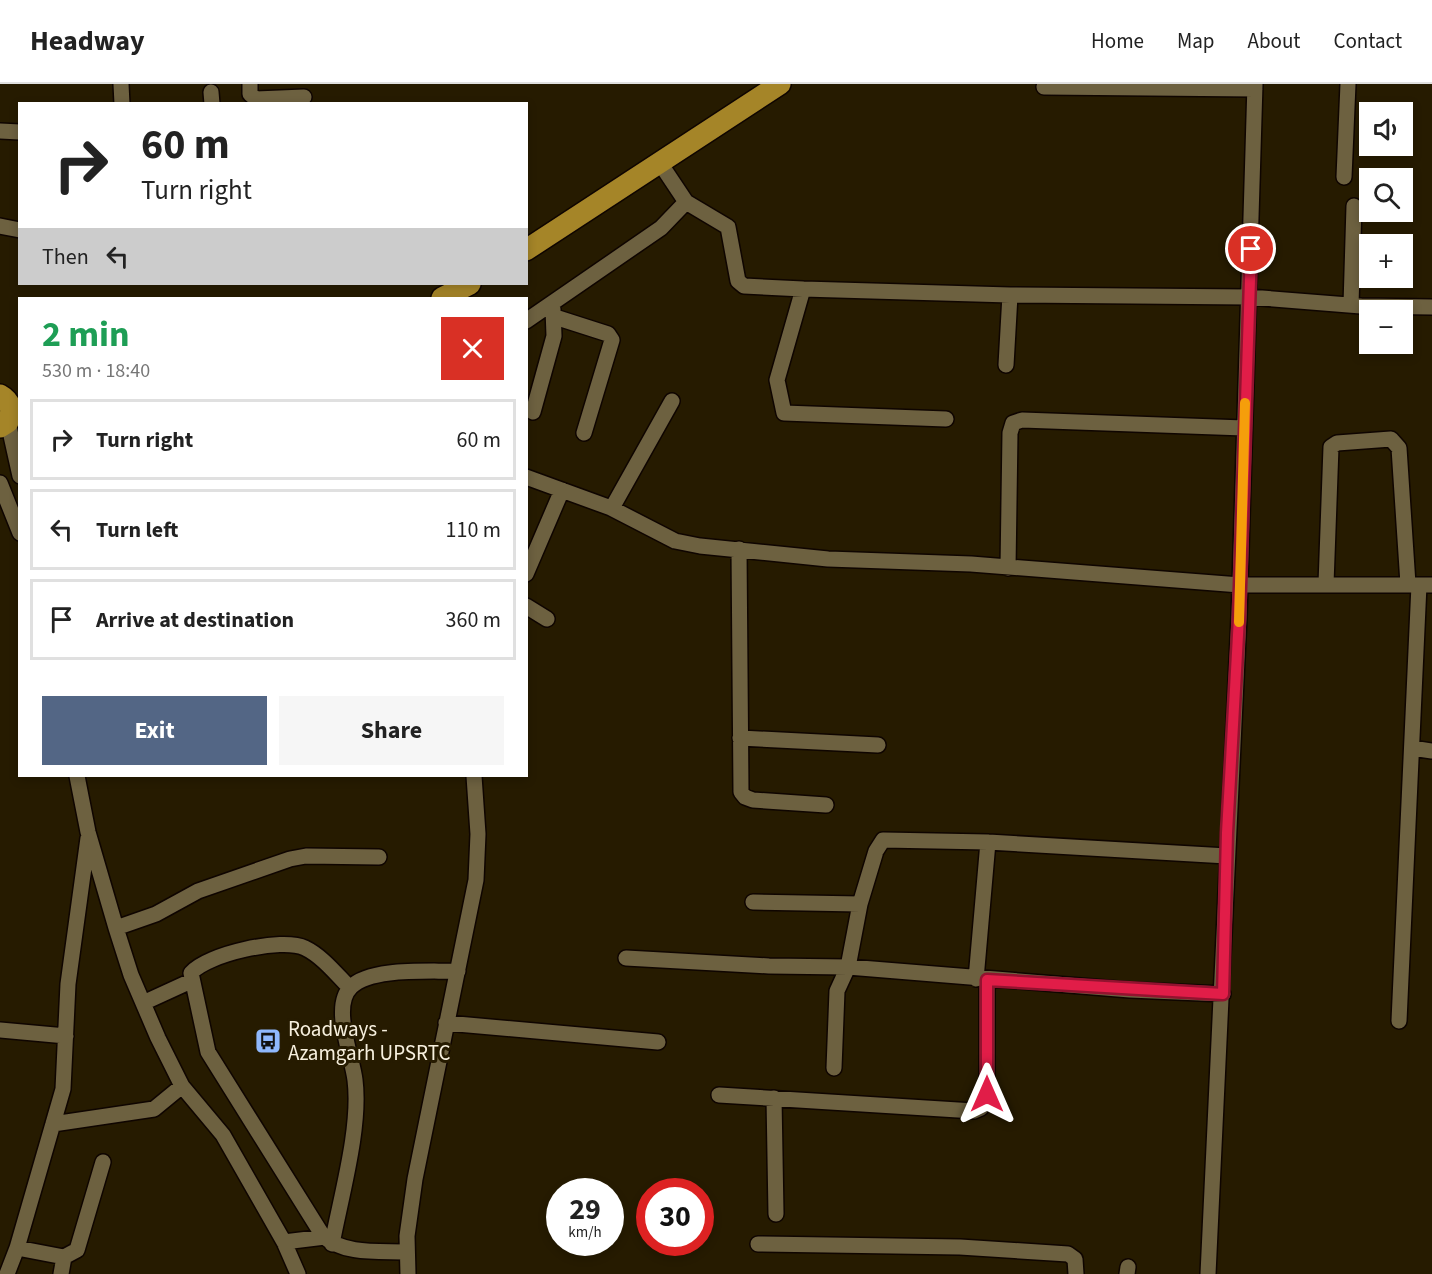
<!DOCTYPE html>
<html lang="en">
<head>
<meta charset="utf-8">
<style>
  :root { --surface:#fff; --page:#f6f6f6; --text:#222; --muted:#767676; --line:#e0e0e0; --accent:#536685 }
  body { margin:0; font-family:"Source Sans 3",sans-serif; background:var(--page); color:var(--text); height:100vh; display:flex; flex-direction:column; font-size:22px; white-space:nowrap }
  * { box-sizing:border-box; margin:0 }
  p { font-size:20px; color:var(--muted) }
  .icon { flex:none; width:33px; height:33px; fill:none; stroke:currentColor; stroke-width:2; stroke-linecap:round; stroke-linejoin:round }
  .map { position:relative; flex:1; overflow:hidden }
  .side { position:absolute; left:18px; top:213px; width:510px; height:480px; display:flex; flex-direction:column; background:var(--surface); border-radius:0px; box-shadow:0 3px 9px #0003 }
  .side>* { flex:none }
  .hud { position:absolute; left:18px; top:18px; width:510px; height:183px; border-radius:0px; box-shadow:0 3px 9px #0003; background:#fff; color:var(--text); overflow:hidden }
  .tools { position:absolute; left:1359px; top:18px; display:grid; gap:12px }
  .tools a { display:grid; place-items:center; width:54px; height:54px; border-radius:0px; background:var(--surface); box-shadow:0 3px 9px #0003; font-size:30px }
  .speed { position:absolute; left:546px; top:1094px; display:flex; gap:12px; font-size:30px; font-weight:700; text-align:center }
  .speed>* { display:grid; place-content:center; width:78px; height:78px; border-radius:50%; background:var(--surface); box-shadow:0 3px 9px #0003; line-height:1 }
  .speed small { font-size:15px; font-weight:400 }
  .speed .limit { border:9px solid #d22; background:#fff; color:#111 }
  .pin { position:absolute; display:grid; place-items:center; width:51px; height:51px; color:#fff; margin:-26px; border:3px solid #fff; border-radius:50%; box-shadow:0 2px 6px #0007 }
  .me { position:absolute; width:66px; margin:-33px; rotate:0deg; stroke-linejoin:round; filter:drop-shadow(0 0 4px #0008) }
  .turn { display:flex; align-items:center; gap:21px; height:126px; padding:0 24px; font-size:27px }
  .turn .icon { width:78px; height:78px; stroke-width:2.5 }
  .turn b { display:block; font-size:42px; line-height:51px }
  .then { display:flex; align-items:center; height:57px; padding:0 24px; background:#0003; gap:12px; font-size:22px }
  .round { display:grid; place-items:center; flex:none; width:63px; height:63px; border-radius:0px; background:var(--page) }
  .summary { display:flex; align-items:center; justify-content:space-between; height:102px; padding:0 24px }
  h1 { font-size:36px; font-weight:700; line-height:45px; color:#1e9e55 }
  .action { display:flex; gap:12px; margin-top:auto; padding:12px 24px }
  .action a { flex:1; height:69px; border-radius:0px; background:var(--accent); color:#fff; font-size:24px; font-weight:700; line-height:69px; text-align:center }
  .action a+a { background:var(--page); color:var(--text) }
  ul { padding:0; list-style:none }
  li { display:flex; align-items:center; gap:18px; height:81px; margin:0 12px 9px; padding:0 12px; border:3px solid var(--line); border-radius:0px }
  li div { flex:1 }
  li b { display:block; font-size:22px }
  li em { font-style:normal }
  header { display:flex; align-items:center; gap:36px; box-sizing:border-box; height:84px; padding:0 30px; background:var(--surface); border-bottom:2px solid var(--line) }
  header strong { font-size:28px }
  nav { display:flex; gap:33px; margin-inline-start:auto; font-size:21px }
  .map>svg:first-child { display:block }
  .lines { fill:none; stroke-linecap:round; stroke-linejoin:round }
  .minor-casing { stroke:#0f0500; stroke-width:18 }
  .highway-casing { stroke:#0f0500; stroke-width:24 }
  .minor { stroke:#6d6140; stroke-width:15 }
  .highway { stroke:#a58528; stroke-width:21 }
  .route-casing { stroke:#92132f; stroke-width:15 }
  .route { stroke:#e11d48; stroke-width:10 }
  .slow { stroke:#f59e0b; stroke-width:10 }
  .labels { text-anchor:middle; stroke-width:6; stroke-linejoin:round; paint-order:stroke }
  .poi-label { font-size:21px; fill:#f7f0de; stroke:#261b00; text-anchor:start }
</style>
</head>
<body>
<header>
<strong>Headway</strong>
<nav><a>Home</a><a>Map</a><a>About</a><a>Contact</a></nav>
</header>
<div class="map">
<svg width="1432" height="1190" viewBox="0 0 1432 1190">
  <rect width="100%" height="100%" fill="#261b00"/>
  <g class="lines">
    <defs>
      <path id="minor" d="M121 0 122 20
        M250 0V10L256 15 304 13
        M1044 3 1255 5
        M211 8 212 20
        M0 47 20 48
        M660 79 686 118 728 143 738 197 744 202 803 205 777 296 784 329 946 335
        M1344 93 1348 0
        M0 142 20 146
        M803 205 1010 211 1006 281
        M1010 211 1249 213 1361 222 1432 223
        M1351 221 1354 122
        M555 233 608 250 612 256 584 349
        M526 237 661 144 686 118
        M533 328 554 252 553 225
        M8 338 20 392
        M526 393 611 424 675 457 700 462 828 475 971 480 1240 501H1432
        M0 399 20 449
        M612 424 672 317
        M739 465 741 708 745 713 753 716 826 721
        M1008 484 1010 349 1013 339 1022 336 1244 344
        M526 490 562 406
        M1326 500 1331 363 1337 359 1391 355 1399 364 1408 500
        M526 522 547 535
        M740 654 878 661
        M1412 664 1432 667
        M77 692 88 748 116 844 131 891 158 954 182 1002 223 1051 284 1158 298 1190
        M753 818 860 820
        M116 844 156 830 198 807 290 775 306 772 379 773
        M626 874 769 882 848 883 1130 906 1223 910
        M976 895 988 758
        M350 904C337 891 322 872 305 864 282 853 207 870 191 889L208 968 323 1152C345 1171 378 1167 406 1168
        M143 919 191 897
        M1399 937 1419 501
        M446 939 658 958
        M0 946 66 952
        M834 984 837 907 848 883 860 820 876 767 883 756 988 758 1227 772
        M719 1011 974 1027 981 1024 987 1010V896
        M774 1014 776 1130
        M53 1040 154 1025 182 1002
        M284 1158 325 1153
        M332 1160C341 1112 361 1043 355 996 352 971 331 922 351 903 371 883 429 888 458 887
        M758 1160 960 1163 1068 1170 1075 1175 1076 1190
        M17 1164 64 1173 77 1166 103 1078
        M7 1190 17 1164 63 1005 68 900 88 754
        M61 1190 64 1173
        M408 1190 407 1152 415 1095 476 796 478 750 474 692
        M1127 1190 1128 1183
        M1208 1190 1239 533 1255 0"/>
      <path id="highway" d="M526 166 780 0
        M442 214 470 200
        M0 311C11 317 13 326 8 338L0 343"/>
    </defs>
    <use href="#minor" class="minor-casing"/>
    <use href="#highway" class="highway-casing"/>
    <use href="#minor" class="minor"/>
    <use href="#highway" class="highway"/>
  </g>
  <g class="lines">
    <defs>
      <path id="route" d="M987 1010V896L1223 910 1227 749 1239 533 1251 165"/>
    </defs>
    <use href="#route" class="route-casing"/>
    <use href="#route" class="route"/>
    <path class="slow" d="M1239 538 1245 319"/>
  </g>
  <defs>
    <symbol id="bus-square" viewBox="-11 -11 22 22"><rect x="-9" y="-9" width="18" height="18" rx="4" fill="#8fb8fd" stroke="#261b00"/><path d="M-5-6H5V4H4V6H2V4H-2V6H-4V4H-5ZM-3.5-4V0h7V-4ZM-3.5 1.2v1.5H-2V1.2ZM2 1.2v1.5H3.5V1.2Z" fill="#111"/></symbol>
  </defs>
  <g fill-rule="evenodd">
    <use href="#bus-square" x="253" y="942" width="30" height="30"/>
  </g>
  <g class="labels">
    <g class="poi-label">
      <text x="288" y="952">Roadways -<tspan x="288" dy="24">Azamgarh UPSRTC</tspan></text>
    </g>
  </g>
</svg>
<div class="tools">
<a><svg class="icon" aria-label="sound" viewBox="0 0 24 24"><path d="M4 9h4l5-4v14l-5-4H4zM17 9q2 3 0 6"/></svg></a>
<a><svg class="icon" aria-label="search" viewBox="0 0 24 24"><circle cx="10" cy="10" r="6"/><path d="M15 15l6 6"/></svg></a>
<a>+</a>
<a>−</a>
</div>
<div class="speed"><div>29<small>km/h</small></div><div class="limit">30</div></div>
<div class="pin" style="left:1251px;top:165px;background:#d93025"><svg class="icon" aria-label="arrive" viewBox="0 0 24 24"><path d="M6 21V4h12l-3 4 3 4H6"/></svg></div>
<svg class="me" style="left:987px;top:1010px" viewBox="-20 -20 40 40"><path d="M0-17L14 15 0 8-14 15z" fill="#e11d48" stroke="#fff" stroke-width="4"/></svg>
<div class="hud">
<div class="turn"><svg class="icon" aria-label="right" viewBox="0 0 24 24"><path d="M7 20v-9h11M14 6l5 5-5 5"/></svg><div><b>60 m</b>Turn right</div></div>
<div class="then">Then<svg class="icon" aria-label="left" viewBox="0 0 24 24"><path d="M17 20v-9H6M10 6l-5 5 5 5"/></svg></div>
</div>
<section class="side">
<div class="summary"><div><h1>2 min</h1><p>530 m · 18:40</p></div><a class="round" style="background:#d93025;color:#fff"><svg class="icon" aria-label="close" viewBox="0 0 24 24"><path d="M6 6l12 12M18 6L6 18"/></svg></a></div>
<ul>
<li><svg class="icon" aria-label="right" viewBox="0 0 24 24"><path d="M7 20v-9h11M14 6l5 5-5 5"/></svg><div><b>Turn right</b></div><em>60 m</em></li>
<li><svg class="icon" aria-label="left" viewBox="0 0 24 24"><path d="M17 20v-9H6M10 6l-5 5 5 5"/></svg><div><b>Turn left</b></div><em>110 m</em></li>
<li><svg class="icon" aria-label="arrive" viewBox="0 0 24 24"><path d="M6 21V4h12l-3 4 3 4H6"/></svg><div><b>Arrive at destination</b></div><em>360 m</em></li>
</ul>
<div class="action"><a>Exit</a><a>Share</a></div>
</section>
</div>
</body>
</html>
